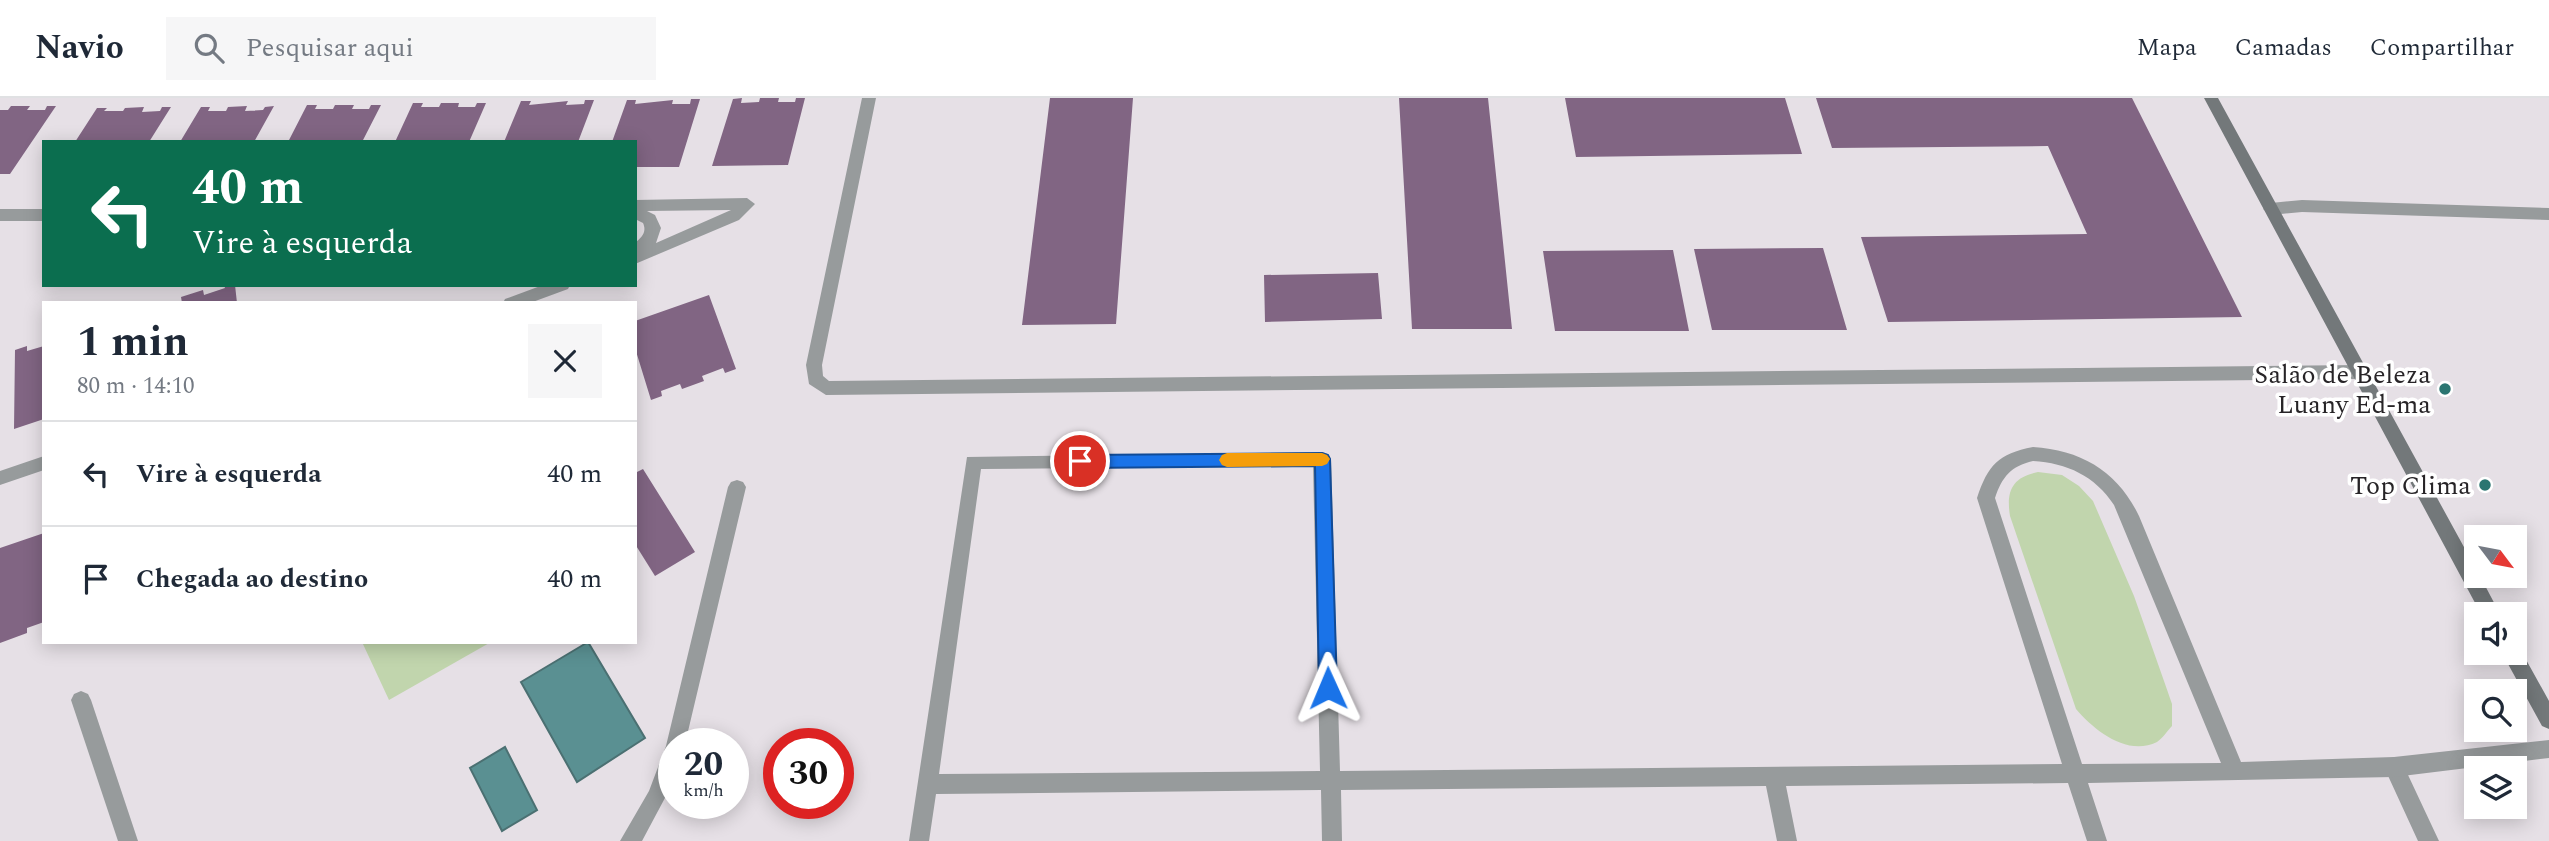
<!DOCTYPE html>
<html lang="pt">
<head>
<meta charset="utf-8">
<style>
  :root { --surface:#fff; --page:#f6f6f7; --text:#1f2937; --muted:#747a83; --line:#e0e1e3 }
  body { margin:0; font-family:Spectral,serif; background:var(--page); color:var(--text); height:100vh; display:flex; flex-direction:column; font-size:26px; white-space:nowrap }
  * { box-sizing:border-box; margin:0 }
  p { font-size:23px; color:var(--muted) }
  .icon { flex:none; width:38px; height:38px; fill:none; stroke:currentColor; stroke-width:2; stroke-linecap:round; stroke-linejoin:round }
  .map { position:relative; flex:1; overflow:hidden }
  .side { position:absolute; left:42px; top:203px; width:595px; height:343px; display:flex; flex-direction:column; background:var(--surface); border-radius:0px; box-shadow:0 4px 18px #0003 }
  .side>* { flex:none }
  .hud { position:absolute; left:42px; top:42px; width:595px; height:147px; border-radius:0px; box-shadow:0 4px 18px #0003; background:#0b6e4f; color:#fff; overflow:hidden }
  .needle { width:46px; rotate:122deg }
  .tools { position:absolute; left:2464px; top:427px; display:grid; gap:14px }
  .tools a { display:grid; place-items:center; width:63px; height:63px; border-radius:0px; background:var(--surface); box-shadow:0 4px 18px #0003; font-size:35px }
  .speed { position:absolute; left:658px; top:630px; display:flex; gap:14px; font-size:35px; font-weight:700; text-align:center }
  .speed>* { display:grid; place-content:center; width:91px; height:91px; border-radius:50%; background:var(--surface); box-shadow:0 4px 18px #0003; line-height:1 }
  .speed small { font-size:18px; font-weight:400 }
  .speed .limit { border:10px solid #d22; background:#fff; color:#111 }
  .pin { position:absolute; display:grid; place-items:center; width:60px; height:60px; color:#fff; margin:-30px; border:4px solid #fff; border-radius:50%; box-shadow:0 2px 7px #0007 }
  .me { position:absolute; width:77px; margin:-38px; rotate:359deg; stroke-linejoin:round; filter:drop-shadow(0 0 5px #0008) }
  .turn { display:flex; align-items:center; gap:24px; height:147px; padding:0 35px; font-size:32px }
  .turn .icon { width:91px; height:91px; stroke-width:2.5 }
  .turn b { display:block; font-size:49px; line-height:60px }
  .round { display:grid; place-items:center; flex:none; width:74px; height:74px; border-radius:0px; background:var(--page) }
  .head { display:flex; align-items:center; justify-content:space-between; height:119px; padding:0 35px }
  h1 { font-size:42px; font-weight:700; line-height:52px }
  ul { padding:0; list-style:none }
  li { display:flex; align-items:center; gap:21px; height:105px; padding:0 35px; border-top:2px solid var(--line) }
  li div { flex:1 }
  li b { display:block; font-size:26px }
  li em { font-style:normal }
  header { display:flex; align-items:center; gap:42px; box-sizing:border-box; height:98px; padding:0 35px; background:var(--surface); border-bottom:2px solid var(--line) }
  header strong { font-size:33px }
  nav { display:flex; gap:38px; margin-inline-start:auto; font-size:24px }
  .search { width:490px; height:63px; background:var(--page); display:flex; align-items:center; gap:18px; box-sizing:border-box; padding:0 24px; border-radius:0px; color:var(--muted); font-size:26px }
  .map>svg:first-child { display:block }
  .green { fill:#c1d5ad }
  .water { fill:#5a9092; stroke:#4b7072; stroke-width:2 }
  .building { fill:#816583 }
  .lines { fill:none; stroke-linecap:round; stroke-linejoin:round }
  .lane { fill:#979b9c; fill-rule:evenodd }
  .street { fill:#979b9c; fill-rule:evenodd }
  .secondary { fill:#73787a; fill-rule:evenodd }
  .route { fill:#1a73e8; stroke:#114b97; stroke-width:2 }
  .slow { fill:#f59e0b }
  .poi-dot { fill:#2b7571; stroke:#fff; stroke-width:2.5 }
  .labels { text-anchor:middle; stroke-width:7; stroke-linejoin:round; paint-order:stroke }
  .poi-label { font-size:26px; fill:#272427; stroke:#fff; text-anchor:end }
</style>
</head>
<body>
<header>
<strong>Navio</strong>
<div class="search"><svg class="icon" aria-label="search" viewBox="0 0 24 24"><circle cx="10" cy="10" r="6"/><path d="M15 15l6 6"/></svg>Pesquisar aqui</div>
<nav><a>Mapa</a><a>Camadas</a><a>Compartilhar</a></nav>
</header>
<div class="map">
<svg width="2549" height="743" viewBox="0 0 2549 743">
  <rect width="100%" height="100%" fill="#e6e0e6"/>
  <path class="green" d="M2038 374 2062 377 2079 388 2093 403 2134 498 2164 583 2172 606V628C2168 632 2162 641 2157 644 2127 659 2094 632 2076 611L2010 418C2006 393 2012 379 2038 374Z
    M362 544H491L389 602Z"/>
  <path class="water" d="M588 544 645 640 577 684 521 584Z
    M505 649 537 712 502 733 470 670Z"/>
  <path class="building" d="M742 0 741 5 759 4 760 0H779L778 4H795L796 0H805L788 67 712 68 733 1Z
    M1050 0H1133L1116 226 1022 227Z
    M1399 0H1488L1512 231H1412Z
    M1565 0H1785L1802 56 1576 59Z
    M1816 0H2132L2242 219 1888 224 1861 139 2087 136 2048 48 1832 50Z
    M691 1H700L679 69H635V44H612L627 2H636L635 6 673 2 672 6H690Z
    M585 2H594L578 44H504L521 3H531L529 7 568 3 566 7 584 6Z
    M413 5H423L421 9H439L441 5H459L458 9H475L477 5H486L469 44H395Z
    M307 7H317L315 11H333L335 7H354L352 11H369L371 7H381L362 44H288Z
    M11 8H30L27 12H45L47 8H56L10 76H0V12H8Z
    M247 8 245 13 263 12 265 9 274 8 254 44H180L201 9H210L208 13H226L228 9Z
    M144 9 142 14 160 13 162 9H171L149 44H75L97 10H107L104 13H123L125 10Z
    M1823 150 1847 232H1712L1694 151Z
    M1673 152 1689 233H1555L1543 153Z
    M1378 175 1382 221 1265 224 1264 177Z
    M224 187H235L237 205H182L181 199 203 192 204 197 225 190Z
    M709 197 736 271 725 275 723 270 702 278 704 283 682 291 680 286 661 293 662 298 651 302 635 250V223Z
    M27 248V253L44 248V321L14 331 15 252Z
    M643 371 695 454 655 478 635 446V375Z
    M44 435V524L27 530V535L0 545V450Z"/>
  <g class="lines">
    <path class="lane" d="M862 0H876L822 267 823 278 829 283 2360 267 2366 269 2368 274 2366 279 2360 281 826 297 809 286 806 267Z
      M2394 659 2401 662 2439 743H2418L2384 669 2387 662Z"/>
    <path class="street" d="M747 100 755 106 739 122 635 166V145C642 139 647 134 643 125L635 121V102ZM731 112 656 145 661 130 655 117 647 113Z
      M2302 102 2549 110V122L2302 114 2271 117 2263 111 2271 105Z
      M0 111H44V123H0Z
      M543 187H570L568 191 530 205H503L505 201Z
      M2033 349C2082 352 2118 374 2139 418L2241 664 2394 659 2549 642V660L2394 679 2088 685 2107 743H2087L2068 685 1786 688 1797 743H1777L1766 688 1341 692 1342 743H1322L1321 692 936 696 929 743H909L967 359 1322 354 1328 356 1331 361 1340 673 2062 666 1977 400C1988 367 1998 356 2033 349ZM2033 363C2067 365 2095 378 2114 407L2221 665 2082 666 1995 400C2002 379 2011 368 2033 363ZM1313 368 1320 673 939 676 981 371Z
      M44 358V372L0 387V373Z
      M737 382 743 384 746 389 685 646H674V683L642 743H620L649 693 666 648 728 389 731 384Z
      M81 593 88 596 91 602 138 743H118L71 602 74 596Z"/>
    <path class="secondary" d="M2204 0H2218L2476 471V478H2480L2500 516H2481Z
      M2515 547 2519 549 2549 603V631L2542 628 2502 555H2515Z"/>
  </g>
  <path class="route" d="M1322 355 1328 357 1330 361 1337 590 1334 596 1328 599 1322 596 1319 590 1315 368 1080 370 1075 368 1073 363 1075 359 1080 357Z"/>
  <path class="slow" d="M1227 355H1322L1327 357 1330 361 1327 366 1322 368 1227 369 1222 367 1219 362 1222 357Z"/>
  <g class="poi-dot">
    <circle cx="2445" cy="291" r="7"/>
    <circle cx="2485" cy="387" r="7"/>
  </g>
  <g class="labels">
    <g class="poi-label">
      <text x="2431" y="285">Salão de Beleza<tspan x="2431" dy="30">Luany Ed-ma</tspan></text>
      <text x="2471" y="396">Top Clima</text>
    </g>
  </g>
</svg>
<div class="tools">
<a><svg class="needle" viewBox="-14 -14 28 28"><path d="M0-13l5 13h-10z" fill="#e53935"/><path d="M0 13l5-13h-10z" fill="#747a83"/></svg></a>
<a><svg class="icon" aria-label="sound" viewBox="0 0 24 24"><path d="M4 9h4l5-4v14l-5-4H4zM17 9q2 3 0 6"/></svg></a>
<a><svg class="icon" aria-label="search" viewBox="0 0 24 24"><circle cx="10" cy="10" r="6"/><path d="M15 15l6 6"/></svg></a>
<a><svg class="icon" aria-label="layers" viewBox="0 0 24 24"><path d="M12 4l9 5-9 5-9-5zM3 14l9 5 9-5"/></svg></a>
</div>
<div class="speed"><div>20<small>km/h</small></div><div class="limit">30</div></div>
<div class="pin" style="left:1080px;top:363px;background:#d93025"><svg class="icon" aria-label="arrive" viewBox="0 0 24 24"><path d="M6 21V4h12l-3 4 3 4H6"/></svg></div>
<svg class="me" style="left:1328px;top:590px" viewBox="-20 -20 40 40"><path d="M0-17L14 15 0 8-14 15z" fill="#1a73e8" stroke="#fff" stroke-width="4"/></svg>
<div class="hud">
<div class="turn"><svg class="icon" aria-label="left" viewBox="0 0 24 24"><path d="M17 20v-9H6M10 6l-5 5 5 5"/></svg><div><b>40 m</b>Vire à esquerda</div></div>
</div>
<section class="side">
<div class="head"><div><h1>1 min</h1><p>80 m · 14:10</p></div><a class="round"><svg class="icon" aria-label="close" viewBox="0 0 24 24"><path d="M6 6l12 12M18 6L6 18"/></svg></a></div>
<ul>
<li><svg class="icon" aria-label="left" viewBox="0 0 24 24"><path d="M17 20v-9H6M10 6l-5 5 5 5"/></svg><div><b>Vire à esquerda</b></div><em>40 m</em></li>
<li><svg class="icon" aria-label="arrive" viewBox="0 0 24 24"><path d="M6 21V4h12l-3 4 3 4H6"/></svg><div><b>Chegada ao destino</b></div><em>40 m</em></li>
</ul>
</section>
</div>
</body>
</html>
